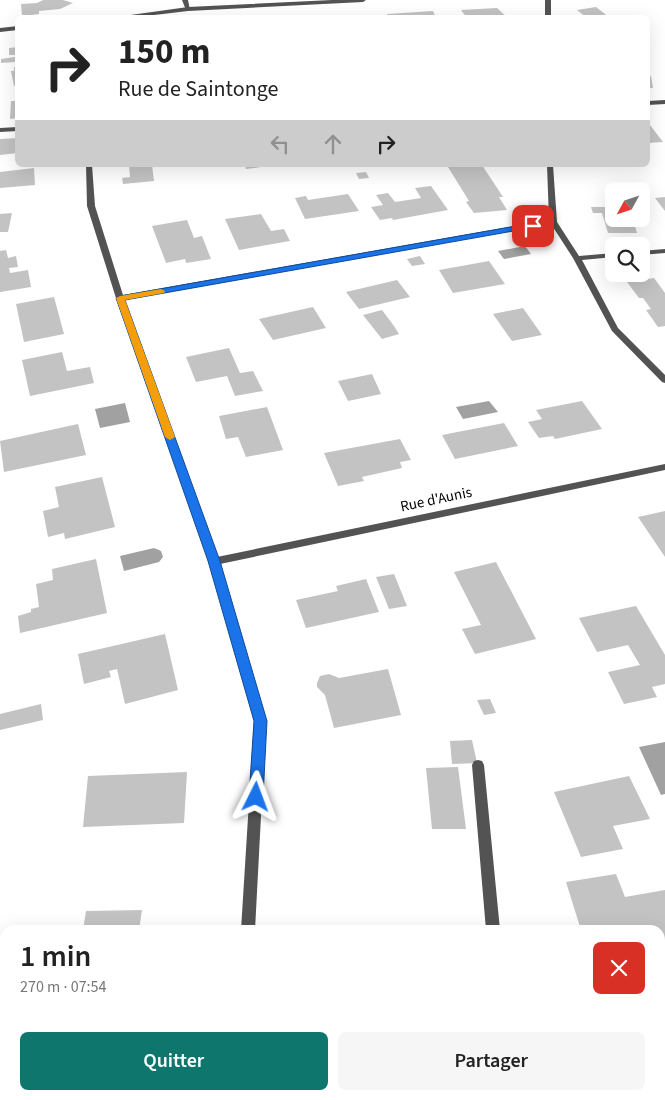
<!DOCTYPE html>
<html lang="fr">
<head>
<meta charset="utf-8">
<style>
  :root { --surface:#fff; --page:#f6f6f6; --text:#222; --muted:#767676; --accent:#0f766e }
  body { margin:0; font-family:"Source Sans 3",sans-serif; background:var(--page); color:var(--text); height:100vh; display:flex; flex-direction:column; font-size:19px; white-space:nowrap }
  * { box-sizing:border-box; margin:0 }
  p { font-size:16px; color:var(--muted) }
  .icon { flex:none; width:28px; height:28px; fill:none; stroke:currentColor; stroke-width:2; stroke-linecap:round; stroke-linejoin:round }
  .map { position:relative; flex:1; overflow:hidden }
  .drawer { position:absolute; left:0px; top:925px; width:665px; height:175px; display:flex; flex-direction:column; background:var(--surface); border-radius:15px 15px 0 0; box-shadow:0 5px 20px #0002 }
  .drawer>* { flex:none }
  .top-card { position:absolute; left:15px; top:15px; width:635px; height:152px; border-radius:8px; box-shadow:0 5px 20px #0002; background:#fff; color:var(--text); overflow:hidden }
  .needle { width:32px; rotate:230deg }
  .buttons { position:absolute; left:605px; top:182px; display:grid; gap:10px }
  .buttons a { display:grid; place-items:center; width:45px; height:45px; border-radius:8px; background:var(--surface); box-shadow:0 5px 20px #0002; font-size:25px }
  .pin { position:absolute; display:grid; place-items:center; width:42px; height:42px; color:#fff; margin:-21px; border-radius:10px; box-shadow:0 2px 8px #0006 }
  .me { position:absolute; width:55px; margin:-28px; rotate:3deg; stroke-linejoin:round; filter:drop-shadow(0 0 4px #0008) }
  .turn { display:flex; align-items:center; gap:18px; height:105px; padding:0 20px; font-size:22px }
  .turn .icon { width:65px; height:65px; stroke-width:2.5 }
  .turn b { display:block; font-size:35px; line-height:42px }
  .lanes { display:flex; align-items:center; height:48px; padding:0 20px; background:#0003; justify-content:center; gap:25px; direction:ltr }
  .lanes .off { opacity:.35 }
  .round { display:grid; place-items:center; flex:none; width:52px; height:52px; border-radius:8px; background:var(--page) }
  .head { display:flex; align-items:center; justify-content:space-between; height:85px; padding:0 20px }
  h1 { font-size:30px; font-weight:600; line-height:38px }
  .action { display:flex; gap:10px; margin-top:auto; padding:10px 20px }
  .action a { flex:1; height:58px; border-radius:8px; background:var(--accent); color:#fff; font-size:20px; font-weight:600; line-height:58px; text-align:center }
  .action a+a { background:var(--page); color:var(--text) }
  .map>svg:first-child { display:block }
  .water { fill:#a1a1a1 }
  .building { fill:#c3c3c3 }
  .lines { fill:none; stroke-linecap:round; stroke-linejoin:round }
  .lane { fill:#535353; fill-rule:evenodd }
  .street { fill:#535353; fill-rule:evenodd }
  .route { fill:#1a73e8; stroke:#114b97 }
  .slow { fill:#f59e0b }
  .labels { text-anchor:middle; stroke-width:5; stroke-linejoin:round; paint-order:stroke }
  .street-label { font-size:15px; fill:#000; stroke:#fff }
</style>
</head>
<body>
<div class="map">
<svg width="665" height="1100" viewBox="0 0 665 1100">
  <rect width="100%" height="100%" fill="#fff"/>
  <path class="water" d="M525 246 531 254 504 259 498 251Z
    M489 401 498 412 463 419 456 407Z
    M125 403 130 422 100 428 95 409Z
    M154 548 161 551 163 557 159 562 124 571 120 556Z
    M665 742V794L661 795 639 747Z"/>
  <path class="building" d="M43 0H63L73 3 60 9 39 11V14L22 16 21 4 37 3Z
    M596 7 610 18H587L577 10Z
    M497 8 508 18H467L461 10Z
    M433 11 436 18H389L387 14Z
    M358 15 359 18H332V16Z
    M18 47V55H9V48Z
    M15 57V62L1 63V59Z
    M14 67H18V86H14L11 71H14Z
    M648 75 651 76 653 88H648Z
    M11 101H18V118L10 119Z
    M648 125H650L663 142 648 143Z
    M18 138V153L0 155V139Z
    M129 165H152L154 181 123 184 122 178 130 177Z
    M245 165H268V166L246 169Z
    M460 165H482L503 197H499L507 210 474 213 466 202 469 201 448 167Z
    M34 168 35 185 0 188V172Z
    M366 172 369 178 359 179 356 173Z
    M431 186 448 210 393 220 392 218 380 220 371 207 383 205 376 195 388 193 395 202 421 198 415 188Z
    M348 194 359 211 305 219 295 198 306 196 308 200Z
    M665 197V211L655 198Z
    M591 207H614V219H633L637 233H608L602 213H593Z
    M12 213 8 232H0V214Z
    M261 214 271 231 284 229 290 241 239 250 225 219Z
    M187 220 194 238 202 236 211 259 186 263 185 259 166 263 152 226Z
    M6 250 8 258 16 256 18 267 9 268 10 273 28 270 31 287 0 292V251Z
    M420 256 425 264 412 266 407 259Z
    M489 261 505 284 453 293 439 270Z
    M654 278 665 293V326L658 327 646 310 651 309 643 298H639L627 282Z
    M397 280 410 297 359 309 346 292Z
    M54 297 64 334 24 342 16 304Z
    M313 307 326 328 273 340 259 319Z
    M523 308 542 335 512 341 493 314Z
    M382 310 394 326 399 334 382 339 363 315Z
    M229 348 240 373 253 371 263 391 235 396 227 376 196 382 186 357Z
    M62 352 67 371 90 367 94 383 30 396 22 360Z
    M372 374 381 394 348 401 338 381Z
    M582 401 602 429 555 439 553 436 539 438 528 422 542 419 536 410Z
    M267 407 283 450 246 457 238 437 226 439 219 416Z
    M504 423 518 446 455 459 442 435Z
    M78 424 86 455 4 472 0 441Z
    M400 439 411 460 400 462 402 468 362 477 364 481 338 486 324 453Z
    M102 477 115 527 65 539 64 533 48 537 43 511 59 507 55 487Z
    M665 511V557L638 517Z
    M96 559 107 613 20 633 18 616 31 612V609L39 607 36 584 53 580 52 569Z
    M496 562 536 639 475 654 462 629 481 625 454 572Z
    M394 574 407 606 389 609 376 577Z
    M366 579 379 612 306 628 296 600 338 591 336 586Z
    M636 606 665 655V684L652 687 657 697 624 704 608 672 640 665 628 645 597 652 579 618Z
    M165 634 178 690 125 704 117 669 109 671 111 677 84 684 78 654Z
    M388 669 401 715 334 728 325 695 317 687V683L320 676 329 674 339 678Z
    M490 699 496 713 484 715 477 700Z
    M41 704 43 720 0 730V714Z
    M472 740 477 763 452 764 450 741Z
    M458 767 466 829H432L426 768Z
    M187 772 184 823 83 827 88 776Z
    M629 776 650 819 613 826 623 849 581 857 554 792Z
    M616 874 625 897 665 890V944L660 945V930H613L612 927 581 930 566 882Z
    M142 910 139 930H83L86 911Z
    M665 999V1069L660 1070V1000Z
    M343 1095H405V1100H343Z"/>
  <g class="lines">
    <path class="lane" d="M182 0H188L190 10H186Z
      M18 127V131L0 132V128Z"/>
    <path class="street" d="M332 0H366L363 2 188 11 129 18H109L188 7Z
      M545 0H551V18H545Z
      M18 26V30L0 32V28Z
      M665 100V104L648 105V101Z
      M86 165H92L95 206 123 295 549 220 547 165H553L557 222 579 256 614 253V257L582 260 618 328 665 375V383L662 382 612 331 573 258 551 224 124 300 217 557 665 464V470L220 564 266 721 255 930H241L254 721 209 561 116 298 87 206Z
      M665 249V253L641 255V251Z
      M478 760 482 761 484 765 500 930H486L472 765 474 761Z
      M232 1095H246V1100H232Z
      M501 1095H515V1100H501Z"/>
  </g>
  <path class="route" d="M533 223 537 226 536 227 125 300 220 561 267 721 263 797 261 802 256 803 251 802 249 797 254 721 208 561 116 298 120 296Z"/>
  <path class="slow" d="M161 289 165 291 164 293 125 300 175 437 170 440 165 437 116 298 120 296Z"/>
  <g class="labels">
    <g class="street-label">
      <text transform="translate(436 499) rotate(-12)" y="5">Rue d'Aunis</text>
    </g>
  </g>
</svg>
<div class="buttons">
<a><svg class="needle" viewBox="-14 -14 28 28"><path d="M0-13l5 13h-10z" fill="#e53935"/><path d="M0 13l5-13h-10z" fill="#767676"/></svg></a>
<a><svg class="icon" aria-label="search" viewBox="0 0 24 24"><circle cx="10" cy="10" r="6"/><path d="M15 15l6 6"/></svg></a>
</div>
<div class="pin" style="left:533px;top:226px;background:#d93025"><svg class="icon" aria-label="arrive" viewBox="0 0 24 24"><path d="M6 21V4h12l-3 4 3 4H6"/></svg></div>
<svg class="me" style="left:256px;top:797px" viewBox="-20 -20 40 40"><path d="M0-17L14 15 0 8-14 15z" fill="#1a73e8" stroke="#fff" stroke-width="4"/></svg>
<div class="top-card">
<div class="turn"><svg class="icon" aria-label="right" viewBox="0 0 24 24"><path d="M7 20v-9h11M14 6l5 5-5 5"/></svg><div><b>150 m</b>Rue de Saintonge</div></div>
<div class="lanes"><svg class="icon off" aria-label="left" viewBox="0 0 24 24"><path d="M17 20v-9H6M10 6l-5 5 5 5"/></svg><svg class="icon off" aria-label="ahead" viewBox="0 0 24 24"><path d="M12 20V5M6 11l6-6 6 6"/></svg><svg class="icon" aria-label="right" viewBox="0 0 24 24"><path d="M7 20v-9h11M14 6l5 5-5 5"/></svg></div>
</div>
<section class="drawer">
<div class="head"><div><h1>1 min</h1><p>270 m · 07:54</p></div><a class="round" style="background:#d93025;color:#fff"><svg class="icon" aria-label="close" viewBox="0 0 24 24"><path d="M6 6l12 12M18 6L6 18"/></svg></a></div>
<div class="action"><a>Quitter</a><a>Partager</a></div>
</section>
</div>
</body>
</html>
